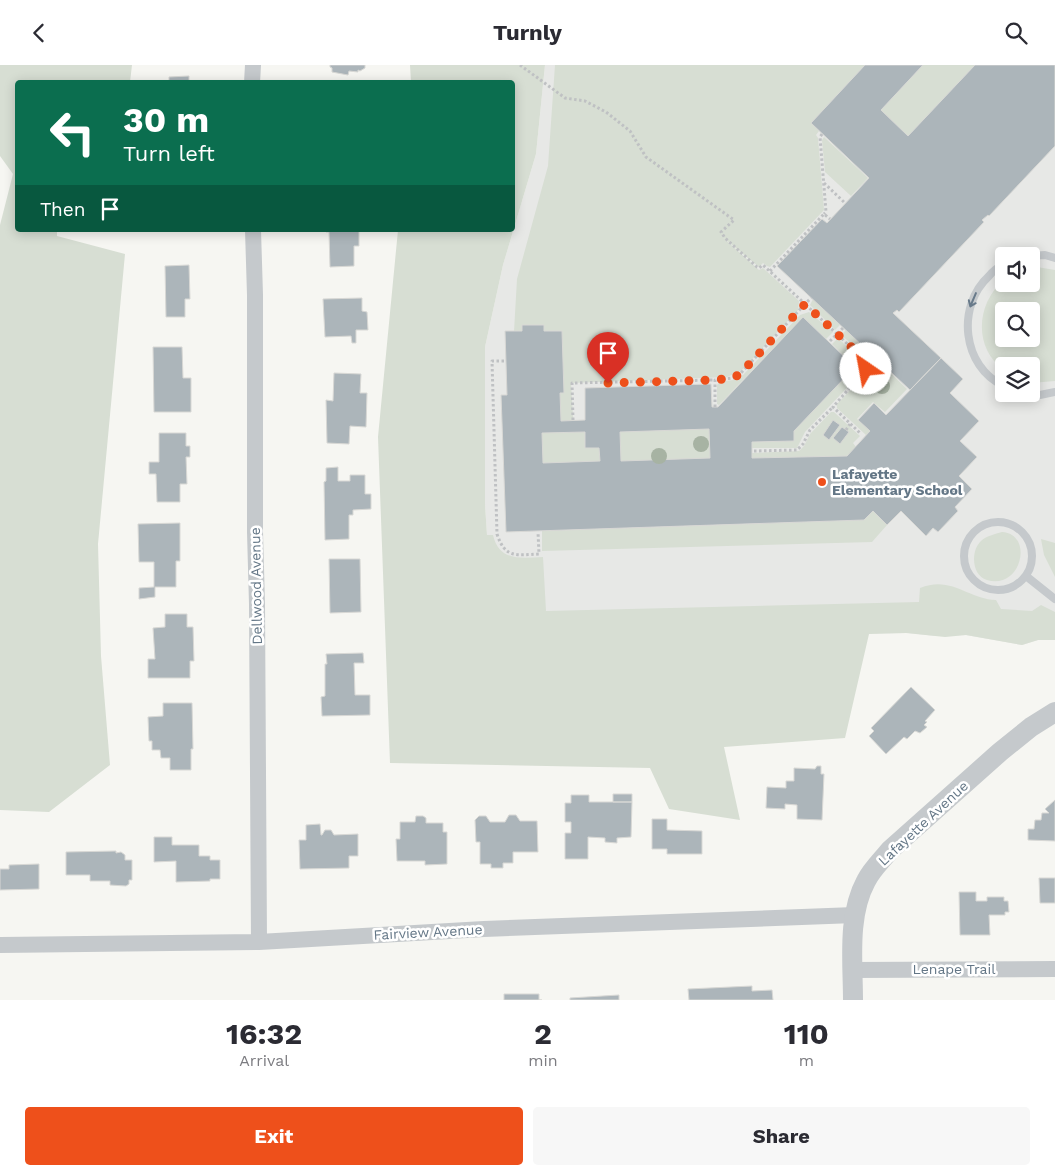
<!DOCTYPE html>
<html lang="en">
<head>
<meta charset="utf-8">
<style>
  :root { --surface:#fff; --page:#f7f7f7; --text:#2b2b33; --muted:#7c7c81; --accent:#ee501b }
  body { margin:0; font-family:"Work Sans",sans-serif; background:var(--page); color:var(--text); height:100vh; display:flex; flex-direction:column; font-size:19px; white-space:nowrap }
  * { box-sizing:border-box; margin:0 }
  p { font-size:16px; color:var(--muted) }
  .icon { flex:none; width:28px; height:28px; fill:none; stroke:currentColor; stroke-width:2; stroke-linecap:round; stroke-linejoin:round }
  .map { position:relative; height:935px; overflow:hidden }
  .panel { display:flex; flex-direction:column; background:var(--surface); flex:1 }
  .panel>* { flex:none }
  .top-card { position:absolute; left:15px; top:15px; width:500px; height:152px; border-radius:5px; box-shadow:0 2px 12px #0003; background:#0b6e4f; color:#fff; overflow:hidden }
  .controls { position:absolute; left:995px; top:182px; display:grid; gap:10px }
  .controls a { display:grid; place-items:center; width:45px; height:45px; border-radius:5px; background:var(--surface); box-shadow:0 2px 12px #0003; font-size:25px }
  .pin { position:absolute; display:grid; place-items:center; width:42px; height:42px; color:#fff; margin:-51px -21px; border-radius:50% 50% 50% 0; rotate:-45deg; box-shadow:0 0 5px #0007 }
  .pin .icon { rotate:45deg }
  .me { position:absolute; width:55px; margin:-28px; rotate:327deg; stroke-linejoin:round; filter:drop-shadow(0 0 4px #0008) }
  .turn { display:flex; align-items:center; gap:18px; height:105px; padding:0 25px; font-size:22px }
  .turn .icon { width:65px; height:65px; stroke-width:2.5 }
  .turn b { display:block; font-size:35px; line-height:42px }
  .then { display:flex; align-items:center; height:48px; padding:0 25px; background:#0003; gap:10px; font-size:19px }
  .eta { display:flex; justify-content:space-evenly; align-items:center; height:85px; text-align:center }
  .eta b { font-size:30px; font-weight:700; line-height:35px }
  .cta { display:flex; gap:10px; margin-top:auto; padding:10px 25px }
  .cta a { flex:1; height:58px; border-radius:5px; background:var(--accent); color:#fff; font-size:20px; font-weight:700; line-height:58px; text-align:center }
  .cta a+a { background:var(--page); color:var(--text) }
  header { display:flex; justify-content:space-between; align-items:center; height:65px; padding:0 25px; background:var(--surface); font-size:22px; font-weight:700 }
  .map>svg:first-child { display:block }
  .built { fill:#e7e8e6; fill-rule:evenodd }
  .green { fill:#d7ded3; fill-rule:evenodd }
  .building { fill:#acb5ba; stroke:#d8d8d5; fill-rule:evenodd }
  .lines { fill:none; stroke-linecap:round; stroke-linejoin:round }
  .path { stroke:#bfc1c3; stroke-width:3; stroke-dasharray:2.5 2.5; stroke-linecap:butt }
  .service { stroke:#c5c9cc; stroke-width:8 }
  .minor { stroke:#c5c9cc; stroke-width:16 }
  .tertiary { stroke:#c5c9cc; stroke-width:20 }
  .tree { fill:#a7b3a3 }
  .oneway { stroke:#687a8a }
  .route { stroke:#ee501b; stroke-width:9; stroke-dasharray:0 16.2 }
  .poi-dot { fill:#ee501b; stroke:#fff; stroke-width:2 }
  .labels { text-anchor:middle; stroke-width:5; stroke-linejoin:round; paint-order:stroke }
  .poi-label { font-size:14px; font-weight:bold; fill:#637686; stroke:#fff; text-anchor:start }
  .street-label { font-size:14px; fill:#637686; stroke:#fff }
</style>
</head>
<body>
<header><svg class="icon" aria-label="back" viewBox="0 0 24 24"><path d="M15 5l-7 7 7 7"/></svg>Turnly<svg class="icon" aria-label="search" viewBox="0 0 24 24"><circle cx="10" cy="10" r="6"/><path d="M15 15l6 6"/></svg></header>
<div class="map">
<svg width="1055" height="935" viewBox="0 0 1055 935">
  <rect width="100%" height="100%" fill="#f6f6f2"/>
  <path class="built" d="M545 0H1055V575H1038L1022 580 966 570 936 571 909 568 614 571 491 534 485 439V282L503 200 536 89ZM1004 191H1031V219H1004ZM1004 246H1031V274H1004ZM1004 301H1031V329H1004Z"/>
  <path class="green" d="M0 0H132L130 17 18 18V165H57V171L125 189 98 479 101 591 110 700 49 747 0 745V160L13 109 0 91Z
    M410 0H545L536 89 503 200 485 282V439L487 470H493C499 497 522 493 543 492L546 546 919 537 920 523C951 510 968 534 996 535L1001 544 1032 546 1041 540 1055 547V575H1038L1022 580 966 570 945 572 906 568 869 569 845 673 724 682 740 755 669 744 650 703 390 698 378 372 398 165H512V18L411 17Z
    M555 0H865L811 58 819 66 816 70 818 73 824 145 770 202 767 201 763 198 759 202 720 170 759 205 763 203 799 236 798 245 741 306 727 312 571 318 574 367H585V383H599L600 396 543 398 508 371 517 214 548 101Z
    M923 0H975L908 71 881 45Z
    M824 72 868 113 851 131 825 107 822 75Z
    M1037 202 1055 205V316L1031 318V301H1004V305C973 283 976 238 1004 215V219H1031V203ZM1004 246H1031V274H1004Z
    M813 234 840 260 835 265 810 240Z
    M809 247 833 267 826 274 803 252 719 340 717 339V320L719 317 733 315 743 310 800 250Z
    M846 265 907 324 885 347 873 337 857 354 870 366 866 370 837 343V339L866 309C872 292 852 280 841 270Z
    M838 273 863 297 864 302 861 308 805 367 797 383H752V377L794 376V366L855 302 832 279Z
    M831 347H834L860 371 853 378 856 382 847 391 752 393V388L799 386 804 381 810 369Z
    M709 364 710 393 621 396 620 367Z
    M873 446 887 460 872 477 542 486V466L864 455Z
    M1002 467C1034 469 1022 525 987 515 972 511 970 486 981 476 986 471 995 469 1002 467Z
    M1041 474 1055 478V512L1044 490Z"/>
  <path class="building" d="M330 0H365V3L360 6 358 5V7L349 6 348 10 332 7V3L330 2Z
    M865 0H923L881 45 908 71 975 0H1055V81L989 151 988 150 982 155 984 157 899 247 897 245 893 248 941 293 910 325 777 201 822 154 827 158 869 113 811 58Z
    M189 11V18H169V12Z
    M326 165H359V181H354V201L330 202 329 167H326Z
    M189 200 190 234H185V252H166L165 201Z
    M362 233V246L367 247 368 265H356V278H352L351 271 325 272 323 234Z
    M803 252 855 302 794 366V376L752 377V393L847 391 870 366 858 355 874 338 886 350 941 293 963 314 950 328 979 356 960 376 977 392 959 411 972 424 955 442 958 446 938 467 933 463 926 471 901 446 887 460 873 446 864 455 506 467 501 330H507L505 266H522V260H544V266H562L564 328H560L561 356 585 355V323L711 319 712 342H718ZM709 364 710 393 621 396 620 367ZM585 367V383H599L600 396 543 398 542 368Z
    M153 282H182L183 313H191V347H154Z
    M334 308 361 309 360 328H367L366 362 350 361 349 379 327 378 326 335 333 336Z
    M872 309 879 315 866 330 859 324Z
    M833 355 840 360 829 375 823 370Z
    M842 362 849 367 840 379 833 373Z
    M159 368H186V381H190V392H186L187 419H180V437H157L156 409H149V397H159Z
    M338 402V416H350V410H365V429H371V444L353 445V450H349V474L325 475 324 417 326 416V403Z
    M180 458V496H176V522H155V532L139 534V523L154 522V497H139L138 459Z
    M329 494H360L361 547 330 548Z
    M165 549H187V562H193L194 596H190V613H148V594H155L153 563 165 562Z
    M363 588 364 598H354L355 630H370V650L322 651 321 632 325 631V599H327L326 589Z
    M911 622 935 645 925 656 927 657 924 660 927 662 920 668 915 666 907 674 904 672 886 689 869 671 874 666 871 663Z
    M163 638H192L193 684H191V705H170V693H161L160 685H152V676H149L148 652 163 651Z
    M817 701H821V709H824L822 755 797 754V740L785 739V744L766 743 767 722 786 723V716H794V703L815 704Z
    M613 729H632V737H613Z
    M571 730H589V737H632L631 772 617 773V778L605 777V773L588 772V794H565V768H571V757H565V738H571Z
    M1055 735V776L1028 775V764H1034L1035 755H1041L1042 748H1049L1045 744Z
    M509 750H516L520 756H537L538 787H513V798H503V803H491V799H480V777H476L475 755 479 751H486L490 757H505Z
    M416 751H423L426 753V758H443V767H447V799L425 800V796H397L396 774H400V757H415Z
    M652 754H667V765L702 766V789H667V784H652Z
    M320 759 321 770H322L325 765H331L334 770 358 769V791H349V803L300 804 299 775H306V760Z
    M154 772H172V780H199V791H210V795H220V814H210V816L176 817V796L154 797Z
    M116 786V788L121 787 125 790V795H132V815H129V819L126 821 110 820V816H90V810H66V787Z
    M39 799V824L0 825V804H9V800Z
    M1039 813H1055V838H1040Z
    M959 827H976V836H987V832H1004V836H1008L1009 847H1005V850H989L990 870H960Z
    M752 921V926L772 925 773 935H689L688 924Z
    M504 929H539V935H542H504Z
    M619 930V935H570V933Z"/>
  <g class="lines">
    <path class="path" d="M520 0 565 33 585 36 606 47 630 66 646 92 734 155 721 167 725 173 757 202 759 203 763 200 805 239 811 233
      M822 69 820 72 826 147 824 149
      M824 118 845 138
      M770 206 824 149 830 154
      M843 263 837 269 865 296 866 304 833 342 861 369
      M504 296H492L497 469C505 494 517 490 539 489L538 467
      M715 342V315L733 313 740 309 805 239 837 269 829 277
      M573 355 572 318 715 315
      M846 365 850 359
      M754 386 797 385 803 379 810 365 833 342"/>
    <path class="service" d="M1030 191 1045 190 1055 193
      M1004 199C998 202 993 206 989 211 956 241 962 302 1004 321
      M1026 329 1040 330 1055 327
      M964 491a34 34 0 1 1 68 0a34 34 0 1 1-68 0Z
      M1026 511 1055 534"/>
    <path class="minor" d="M252 18 253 0
      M253 165 255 230V467L257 539 259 877
      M0 880 259 877 484 864 855 850
      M853 905 1055 904"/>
    <path class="tertiary" d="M853 935C853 897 847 851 866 816 872 804 882 795 890 785L1000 687 1031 662 1055 647"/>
  </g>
  <g class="tree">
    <circle cx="882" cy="321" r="8"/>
    <circle cx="701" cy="379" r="8"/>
    <circle cx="659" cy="391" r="8"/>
  </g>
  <defs><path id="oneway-shaft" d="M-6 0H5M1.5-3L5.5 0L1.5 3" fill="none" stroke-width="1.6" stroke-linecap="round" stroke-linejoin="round" transform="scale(1.25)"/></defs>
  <use class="oneway" href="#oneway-shaft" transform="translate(973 235) rotate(113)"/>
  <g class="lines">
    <path class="route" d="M608 318 715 315 733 313 740 309 754 294 805 239 862 292 867 300 866 304"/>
  </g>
  <circle class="poi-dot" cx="822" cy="417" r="5"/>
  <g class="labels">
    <g class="poi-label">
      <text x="832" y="414">Lafayette<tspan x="832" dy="16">Elementary School</tspan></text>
    </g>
    <g class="street-label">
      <text transform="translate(256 521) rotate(-91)" y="5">Dellwood Avenue</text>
      <text transform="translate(923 758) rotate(-43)" y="5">Lafayette Avenue</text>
      <text transform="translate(428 867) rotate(-3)" y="5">Fairview Avenue</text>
      <text x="954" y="909">Lenape Trail</text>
    </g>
  </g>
</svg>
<div class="controls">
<a><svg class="icon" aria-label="sound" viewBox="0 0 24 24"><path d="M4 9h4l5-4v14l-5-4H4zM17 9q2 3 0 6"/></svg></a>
<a><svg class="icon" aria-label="search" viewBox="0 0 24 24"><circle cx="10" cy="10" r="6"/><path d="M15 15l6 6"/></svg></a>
<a><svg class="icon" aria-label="layers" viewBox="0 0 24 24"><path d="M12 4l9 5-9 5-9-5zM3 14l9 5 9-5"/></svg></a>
</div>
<div class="pin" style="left:608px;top:318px;background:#d93025"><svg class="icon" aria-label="arrive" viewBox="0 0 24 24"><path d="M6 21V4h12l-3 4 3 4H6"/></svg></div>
<svg class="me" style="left:866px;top:304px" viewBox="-20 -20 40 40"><circle r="19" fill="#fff"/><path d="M0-13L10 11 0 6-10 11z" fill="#ee501b"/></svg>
<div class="top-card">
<div class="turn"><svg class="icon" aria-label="left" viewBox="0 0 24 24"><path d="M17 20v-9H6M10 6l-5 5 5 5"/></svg><div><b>30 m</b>Turn left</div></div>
<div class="then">Then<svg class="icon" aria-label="arrive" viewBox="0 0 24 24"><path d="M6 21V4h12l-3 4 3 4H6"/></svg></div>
</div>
</div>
<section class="panel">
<div class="eta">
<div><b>16:32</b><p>Arrival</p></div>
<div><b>2</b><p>min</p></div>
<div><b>110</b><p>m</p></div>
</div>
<div class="cta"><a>Exit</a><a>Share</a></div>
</section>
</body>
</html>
